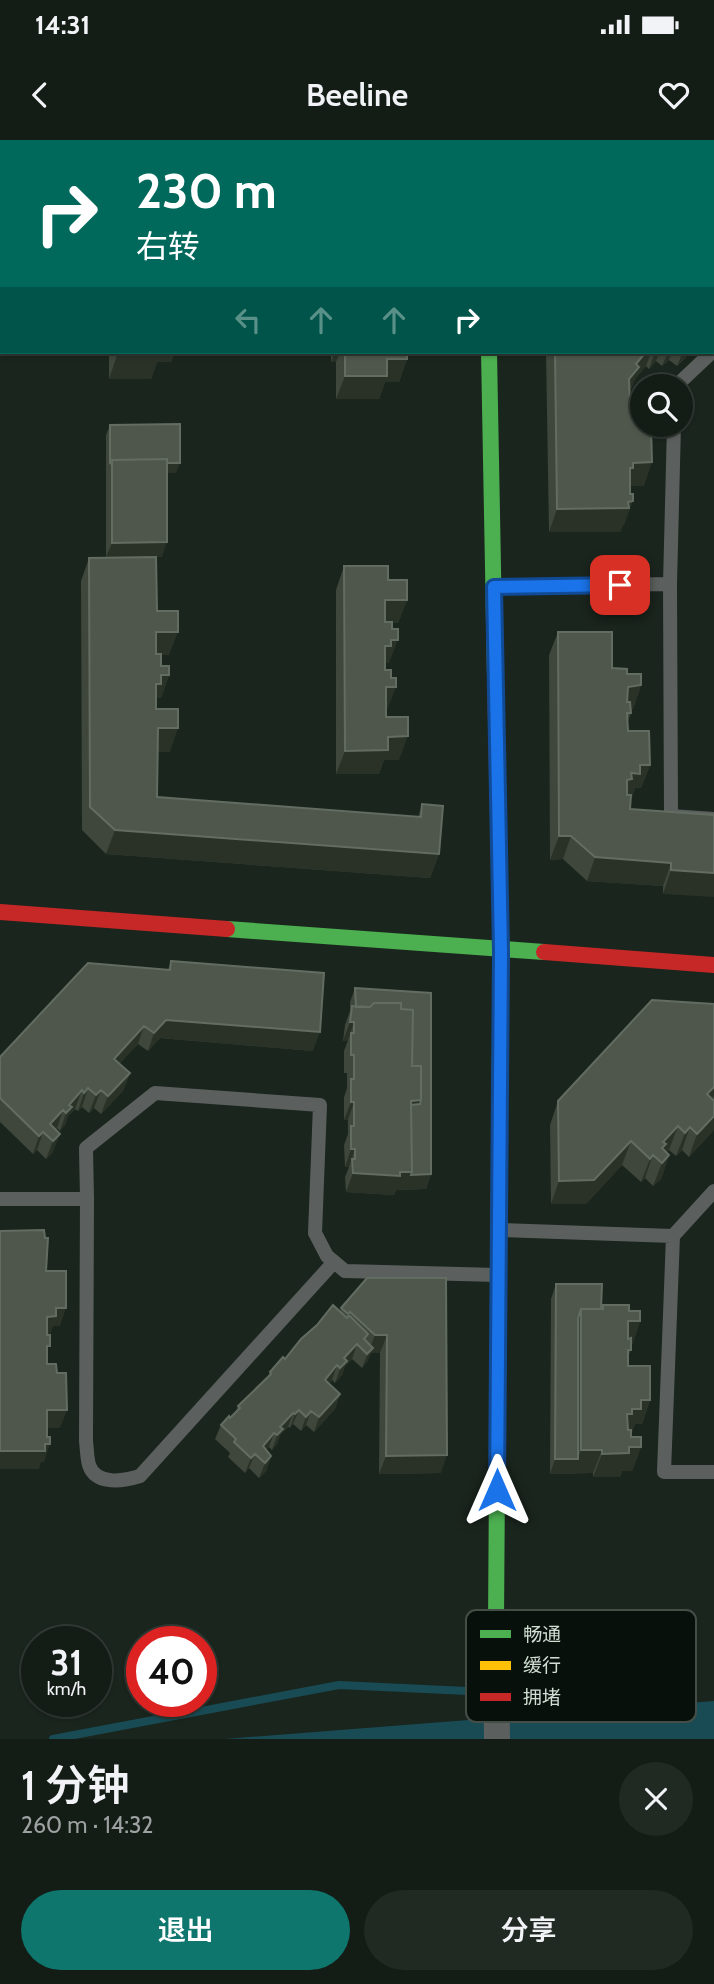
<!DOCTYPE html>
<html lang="zh">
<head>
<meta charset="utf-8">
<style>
  :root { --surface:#141c16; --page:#212923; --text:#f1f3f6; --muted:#9da1a1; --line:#333a35; --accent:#0f766e }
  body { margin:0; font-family:Cabin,"Noto Sans SC",sans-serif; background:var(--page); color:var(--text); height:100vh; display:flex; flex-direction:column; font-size:26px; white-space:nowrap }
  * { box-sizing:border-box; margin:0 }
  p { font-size:23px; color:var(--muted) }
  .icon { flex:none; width:38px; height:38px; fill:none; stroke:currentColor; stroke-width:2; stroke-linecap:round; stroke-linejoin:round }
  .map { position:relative; height:1599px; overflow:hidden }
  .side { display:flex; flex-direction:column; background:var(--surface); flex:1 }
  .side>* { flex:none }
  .banner { position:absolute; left:0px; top:0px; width:714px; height:214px; box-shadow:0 2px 5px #0004,0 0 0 2px var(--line); background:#00695c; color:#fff; overflow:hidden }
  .controls { position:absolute; left:630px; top:234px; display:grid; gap:14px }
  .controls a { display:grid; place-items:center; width:63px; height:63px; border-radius:50%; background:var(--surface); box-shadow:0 2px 5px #0004,0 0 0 2px var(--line); font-size:35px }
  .speed { position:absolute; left:21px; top:1486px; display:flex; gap:14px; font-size:35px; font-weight:700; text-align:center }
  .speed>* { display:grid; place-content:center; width:91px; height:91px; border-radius:50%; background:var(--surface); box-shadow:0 2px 5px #0004,0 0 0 2px var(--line); line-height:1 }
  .speed small { font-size:18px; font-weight:400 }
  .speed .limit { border:10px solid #d22; background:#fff; color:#111 }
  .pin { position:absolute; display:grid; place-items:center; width:60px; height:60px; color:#fff; margin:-30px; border-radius:14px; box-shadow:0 4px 10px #0006 }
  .me { position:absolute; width:77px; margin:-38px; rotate:0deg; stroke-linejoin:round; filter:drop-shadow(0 0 5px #0008) }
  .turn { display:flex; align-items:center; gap:24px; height:147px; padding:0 21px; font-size:32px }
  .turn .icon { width:91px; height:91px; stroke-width:2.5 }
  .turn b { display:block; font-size:49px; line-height:60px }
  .lanes { display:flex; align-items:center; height:66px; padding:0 21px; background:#0003; justify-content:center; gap:35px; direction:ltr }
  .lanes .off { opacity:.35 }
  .round { display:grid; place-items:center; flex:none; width:74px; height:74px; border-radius:37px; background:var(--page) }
  .headline { display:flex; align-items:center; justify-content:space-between; height:119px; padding:0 21px }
  h1 { font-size:42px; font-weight:600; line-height:52px }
  .button { display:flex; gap:14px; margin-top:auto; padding:14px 21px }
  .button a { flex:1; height:80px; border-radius:42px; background:var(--accent); color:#fff; font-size:28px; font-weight:600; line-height:80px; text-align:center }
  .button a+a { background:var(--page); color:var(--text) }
  .status { display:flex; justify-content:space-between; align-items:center; height:49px; padding:0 35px; background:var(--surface); direction:ltr }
  .status svg { height:19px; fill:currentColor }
  header { display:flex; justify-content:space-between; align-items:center; height:91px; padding:0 21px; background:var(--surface); font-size:32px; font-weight:600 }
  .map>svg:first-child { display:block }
  .water { fill:#194b55 }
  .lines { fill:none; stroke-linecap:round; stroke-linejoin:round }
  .stream { stroke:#194b55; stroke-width:8 }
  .lane { stroke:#5b605f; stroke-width:14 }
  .street { stroke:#5b605f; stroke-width:26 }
  .fast { stroke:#4caf50; stroke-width:16 }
  .slow { stroke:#ffc107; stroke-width:16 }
  .jam { stroke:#c62828; stroke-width:16 }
  .wall { fill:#3f463b }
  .shaded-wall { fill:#2a3228 }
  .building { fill:#4f574c; stroke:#636c61; stroke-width:2 }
  .route-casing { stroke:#114b97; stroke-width:18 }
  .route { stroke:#1a73e8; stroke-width:12 }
  .key { fill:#07100a; stroke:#444e47; stroke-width:2 }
  .key-label { font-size:19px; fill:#d1ded4 }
</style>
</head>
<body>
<div class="status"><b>14:31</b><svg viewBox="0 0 49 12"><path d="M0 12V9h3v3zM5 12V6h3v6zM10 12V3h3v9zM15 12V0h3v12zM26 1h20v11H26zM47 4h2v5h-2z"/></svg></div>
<header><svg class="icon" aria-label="back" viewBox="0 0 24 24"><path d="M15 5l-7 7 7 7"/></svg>Beeline<svg class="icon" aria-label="heart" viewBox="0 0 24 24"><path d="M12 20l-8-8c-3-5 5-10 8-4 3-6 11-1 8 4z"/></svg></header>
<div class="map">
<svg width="714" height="1599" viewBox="0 0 714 1599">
  <rect width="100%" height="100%" fill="#1a251d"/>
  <path class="water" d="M714 1561V1599H225Z"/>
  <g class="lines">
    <path class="stream" d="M53 1599 339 1545 639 1559 692 1564"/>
    <path class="lane" d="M675 247 714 210
      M670 444 671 676 714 679
      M495 447 670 444 674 285
      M714 1051 673 1096 664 1332H714
      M0 1059H87L86 1008 155 953 320 965 315 1093 327 1116 345 1131 497 1135
      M87 1059 86 1301C87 1309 87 1318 89 1325 96 1346 124 1341 140 1336L334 1122
      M500 1090 673 1096"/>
    <path class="street" d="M496 1484 497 1599"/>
    <path class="fast" d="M666 0V2
      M712 4H714
      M489 212 495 536
      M227 789 544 812
      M496 1484 500 898"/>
    <path class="slow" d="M534 0 598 2"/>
    <path class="jam" d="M485 0V2
      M495 536 501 811 500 898
      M0 772 227 789
      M544 812 714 825"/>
  </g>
  <path class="wall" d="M712 116 714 118V160L712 162Z
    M109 212H175L171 222H157L151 239H109Z
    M331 212H407V219L399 242H385L379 259H336V222H331Z
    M546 212H691L677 226 669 220 662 226 656 221 649 229 646 226 635 239 630 251V266L644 346H630L624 385H623L620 392H549Z
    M110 285 176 333H167L162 417H106V295Z
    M89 418 157 471 169 515H161V526L169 535 161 558H156V569L170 612H157V657L418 677 422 664 439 714 430 738 106 714 82 690 81 441Z
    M344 426 388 440 407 460 398 483H392L389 523H385L387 570H386V577L399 620H384L379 634H336V450Z
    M558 492 612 528 627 534 641 545 633 569H631V573L627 583 628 591 650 625 641 648H635L632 657H631L630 669 714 675 663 754V746L587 741 563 719 550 720 549 515Z
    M171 821 313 911 160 898 148 911 138 904 119 924 130 933 123 951 101 974 94 968 89 973 82 967 78 971 75 969 68 976 65 985 60 991 57 988 56 990 53 1012 46 1019 37 1010 33 1014 0 982V917L168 830Z
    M355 848 431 1034 426 1049 396 1050 394 1055 346 1052 345 1037 349 1027H345L344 1005 348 994V980H344V957L347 948V933H344V911L348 900 343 901 345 885 350 871V862Z
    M714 864V988L713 991 689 1017 682 1010 676 1016 669 1010 666 1012 669 1015 661 1039 653 1046 645 1038 641 1042 622 1025 586 1064H551L550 985 558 961Z
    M367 1138 441 1333 379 1334 380 1213H371L367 1222 362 1228 352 1219 345 1226 342 1235 335 1243 332 1240 329 1244 340 1254 335 1269 314 1292 306 1285 301 1291 293 1284 290 1288 288 1287 280 1295 277 1304 272 1310 269 1307 266 1310 271 1316 266 1331 259 1338 249 1328 245 1333 228 1317 230 1313 215 1299 221 1285 230 1278 236 1271 238 1266 268 1237 270 1232 340 1171 341 1168Z
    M556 1144 602 1166 629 1171 640 1181 632 1205 628 1218V1226L650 1260 642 1284H635L632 1292H631V1297L641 1307 632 1331H622L620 1337H593V1333L550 1334 551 1159Z"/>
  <path class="shaded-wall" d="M155 212H175L171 222H157L151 239H109L117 215Z
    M335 212H340L336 222H331Z
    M646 212H651L646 226 635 239 630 251 621 263 636 224Z
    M655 212H660L656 221 649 229Z
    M668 212H672L669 220 662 226Z
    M683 212H691L677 226Z
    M387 219H407L399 242H385L379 259H336L345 236Z
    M652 322 644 346H626L630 328 633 323Z
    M180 323 176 333 112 334V324Z
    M633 361 624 385H623L620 392H549L557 369Z
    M167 402 162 417H106L112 403Z
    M385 460H407L398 483H377Z
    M156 492H178L169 515H147Z
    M391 500H398L389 523H385V506Z
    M161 535H169L161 558H155L148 568Z
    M641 545 633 569 619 571 628 547Z
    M386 547H396L387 570 377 571Z
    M158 588H178L170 612H149Z
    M408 596 399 620H384L379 634H336L345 611 388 597Z
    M640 625H650L641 648H635L632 657H625L627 640Z
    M115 690 439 714 430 738 106 714Z
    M559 696H571L563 719 550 720Z
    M595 717 671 723 663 746 587 741Z
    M671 730 714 733V757L663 754Z
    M166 880 320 892 313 911 160 898 148 911 154 893Z
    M350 882H354L348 900 343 901Z
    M144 886 138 904 107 937 114 919Z
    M130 933 123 951 101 974 108 956Z
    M714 947V955L710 965 707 954Z
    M88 948 82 967 78 971 84 953Z
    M82 950 75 969 68 976 65 985 60 991 69 965Z
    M101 950 94 968 89 973 96 955Z
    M421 960 415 978 410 965 411 961Z
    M351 962H354L348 980H344Z
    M63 970 57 988 49 997 50 984Z
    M714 976V988L713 991 689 1017 697 994Z
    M678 986 669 1010 661 1019 663 1002Z
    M690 987 682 1010 676 1016 685 993Z
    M43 992 37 1010 33 1014 39 996Z
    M60 994 53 1012 46 1019 53 1001Z
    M631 1001 622 1025 586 1064H551L559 1041Z
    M351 1009H355L349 1027H345Z
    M653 1015 645 1038 641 1042 650 1019Z
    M669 1015 661 1039 653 1046 662 1023Z
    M412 1032 431 1034 426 1049 396 1050 394 1055 346 1052 353 1033Z
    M56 1168H66L60 1186H53L50 1195H40L47 1177Z
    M628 1181H640L632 1205H619Z
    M375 1195H387L380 1213H371L367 1222 362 1228Z
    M357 1204 352 1219 345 1226 342 1235 335 1243 344 1218Z
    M337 1225 332 1240 319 1254 325 1240Z
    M340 1254 335 1269 314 1292 319 1277Z
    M641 1260H650L642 1284H635L632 1292H626L627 1274Z
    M47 1270H67L60 1288H40Z
    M299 1270 293 1284 290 1288 295 1274Z
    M311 1271 306 1285 301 1291 306 1277Z
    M293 1273 288 1287 280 1295 277 1304 272 1310 280 1287Z
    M274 1293 269 1307 259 1318 263 1306Z
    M45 1304H50L44 1322H41L39 1329H0V1311Z
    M629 1307H641L632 1331H622L620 1337H593L602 1314Z
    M581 1310H602L593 1333 550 1334 555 1319H578Z
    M255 1314 249 1328 245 1333 251 1318Z
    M447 1315 441 1333 379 1334 386 1316Z
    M271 1316 266 1331 259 1338 265 1323Z"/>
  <path class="building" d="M712 116 714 118V139L712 141Z
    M117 212H160V215H117Z
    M345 212H407V219H387V236H345Z
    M555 212H646L636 224 639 227 629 239 630 266H633V279H642L643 288H651L652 322 633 323V328H630V354H633V361L628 362 629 368 557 369Z
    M180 284V323H167V319L112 320 110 324V285Z
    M167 319V402L112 403V320Z
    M156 417 157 471H178V492H156V514H161V526H169V535H161V544H156V569H178V588H158L157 657 421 677 422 664 443 666 439 714 115 690 90 667 89 418Z
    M344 426H388V440H407V460H385V482H392V489H398V500H391V506H385V530H391V538H396V547H386V577H408V596L388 597V610L345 611Z
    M558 492H612V528L627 529V534H641V545L628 547 627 562H630L631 573H627L628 591H649L650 625H640V634L631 633 632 639 627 640V655H631L630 669 714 675V733L671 730V723L595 717 571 696H559Z
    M171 821 324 833 320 892 166 880 154 893 144 886 114 919 130 933 108 956 101 950 96 955 88 948 84 953 82 950 69 965 72 967 66 973 63 970 50 984 60 994 53 1001 43 992 39 996 0 958V917L88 823 170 830Z
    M355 848 431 853V1034L411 1035 412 1032 411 965 420 964 421 960V926H412L413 870 401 869V863H374L370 867H356Z
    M652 860 714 864V947L707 954 714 961V976L697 994 690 987 685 993 678 986 663 1002 666 1004 662 1008 669 1015 662 1023 653 1015 650 1019 631 1001 594 1040 559 1041 558 961Z
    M374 863H401V869L413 870 412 926H421V960L411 961 412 1032H400V1036L353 1033 352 1019H355V1009H351V986H354V962H351V939H354V915H351V893H354V882H350L352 866 370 867Z
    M44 1090 45 1098H48L46 1131H66V1168H56V1176L47 1177V1195H50V1206H47V1224H56L57 1233H66L67 1270H47V1297H50V1304H45V1311H0V1091Z
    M367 1138H446L447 1315 386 1316 387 1195H375L350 1172 348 1174 341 1168Z
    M556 1144H602L601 1169H581L578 1178V1319H555Z
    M333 1165 347 1178 349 1175 368 1194 364 1199 373 1208 367 1214 357 1204 344 1218 347 1221 340 1228 337 1225 325 1240 340 1254 319 1277 311 1271 306 1277 299 1270 295 1274 293 1273 280 1287 283 1289 277 1295 274 1293 263 1306 271 1316 265 1323 255 1314 251 1318 234 1302 236 1299 221 1285 229 1276 230 1278 240 1268 238 1266 271 1234 270 1232 283 1217 285 1219 301 1199 317 1185Z
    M603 1165H629V1171H640V1181H628V1199L631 1198V1210H628V1226H650V1260H641V1269H632V1274H627L628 1290H631V1297H641V1307H629V1313L602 1314V1310H581V1169H603Z"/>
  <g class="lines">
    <defs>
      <path id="route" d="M497 1350 501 811 494 447 620 445"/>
    </defs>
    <use href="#route" class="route-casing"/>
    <use href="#route" class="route"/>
  </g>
  <rect x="466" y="1470" width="230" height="112" rx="10" class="key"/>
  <rect x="480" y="1490" width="31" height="8" fill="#4caf50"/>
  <rect x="480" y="1521" width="31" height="9" fill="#ffc107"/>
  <rect x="480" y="1553" width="31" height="8" fill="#c62828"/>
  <g class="key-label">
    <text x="523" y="1501">畅通</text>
    <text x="523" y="1532">缓行</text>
    <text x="523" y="1564">拥堵</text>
  </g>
</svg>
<div class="controls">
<a><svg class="icon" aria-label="search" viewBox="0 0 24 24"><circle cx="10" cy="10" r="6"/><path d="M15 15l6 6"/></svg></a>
</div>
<div class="speed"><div>31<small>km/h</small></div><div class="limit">40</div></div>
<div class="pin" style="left:620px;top:445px;background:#d93025"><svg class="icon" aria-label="arrive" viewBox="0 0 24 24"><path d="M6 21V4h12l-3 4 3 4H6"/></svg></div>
<svg class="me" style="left:497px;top:1350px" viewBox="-20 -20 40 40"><path d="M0-17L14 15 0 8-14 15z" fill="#1a73e8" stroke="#fff" stroke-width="4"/></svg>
<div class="banner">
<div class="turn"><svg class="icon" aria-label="right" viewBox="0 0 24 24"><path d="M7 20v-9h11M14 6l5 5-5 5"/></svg><div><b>230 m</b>右转</div></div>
<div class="lanes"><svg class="icon off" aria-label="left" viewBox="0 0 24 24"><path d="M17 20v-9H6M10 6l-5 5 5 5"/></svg><svg class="icon off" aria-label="ahead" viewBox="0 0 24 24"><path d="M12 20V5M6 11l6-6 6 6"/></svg><svg class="icon off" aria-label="ahead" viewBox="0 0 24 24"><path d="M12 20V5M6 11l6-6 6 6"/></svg><svg class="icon" aria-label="right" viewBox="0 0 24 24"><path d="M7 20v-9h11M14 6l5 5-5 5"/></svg></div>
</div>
</div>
<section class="side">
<div class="headline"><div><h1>1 分钟</h1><p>260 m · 14:32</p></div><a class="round"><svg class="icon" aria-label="close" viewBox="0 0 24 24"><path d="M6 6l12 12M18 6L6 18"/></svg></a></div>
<div class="button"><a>退出</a><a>分享</a></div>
</section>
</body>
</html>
